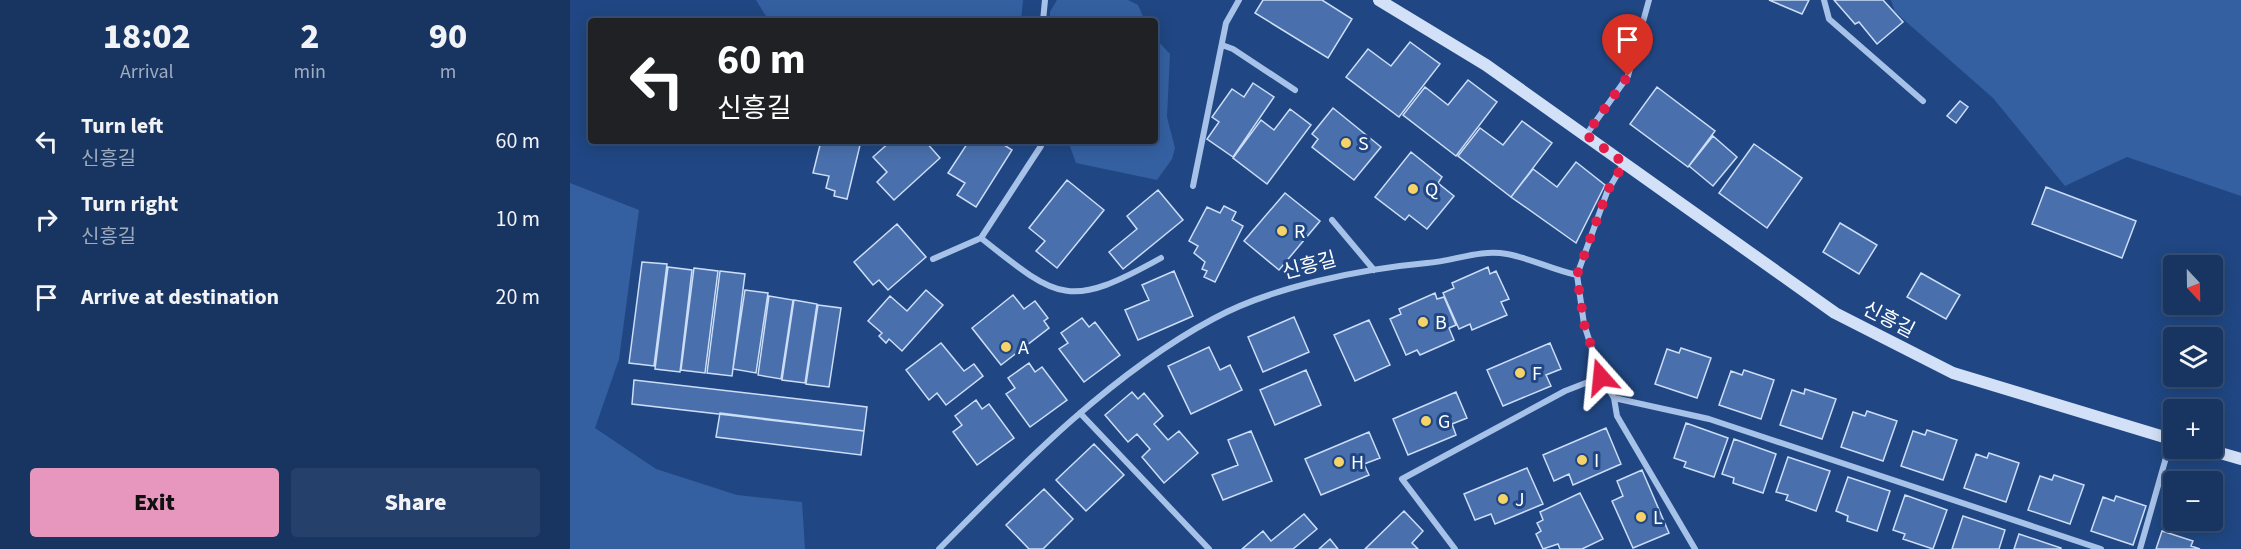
<!DOCTYPE html>
<html lang="en">
<head>
<meta charset="utf-8">
<style>
  :root { --surface:#183562; --page:#25406b; --text:#f1f3f6; --muted:#9fabbe; --line:#365077; --accent:#e797bd }
  body { margin:0; font-family:"Source Sans 3","Noto Sans KR",sans-serif; background:var(--page); color:var(--text); height:100vh; display:flex; flex-direction:column; font-size:22px; white-space:nowrap }
  * { box-sizing:border-box; margin:0 }
  p { font-size:20px; color:var(--muted) }
  .icon { flex:none; width:33px; height:33px; fill:none; stroke:currentColor; stroke-width:2; stroke-linecap:round; stroke-linejoin:round }
  .map { position:relative; flex:1; overflow:hidden }
  .drawer { display:flex; flex-direction:column; background:var(--surface); width:570px }
  .drawer>* { flex:none }
  .guide { position:absolute; left:18px; top:18px; width:570px; height:126px; border-radius:6px; box-shadow:0 3px 15px #0003,0 0 0 2px var(--line); background:#202124; color:#fff; overflow:hidden }
  .needle { width:39px; rotate:158deg }
  .controls { position:absolute; left:1593px; top:255px; display:grid; gap:12px }
  .controls a { display:grid; place-items:center; width:60px; height:60px; border-radius:6px; background:var(--surface); box-shadow:0 3px 15px #0003,0 0 0 2px var(--line); font-size:30px }
  .pin { position:absolute; display:grid; place-items:center; width:51px; height:51px; color:#fff; margin:-62px -26px; border-radius:50% 50% 50% 0; rotate:-45deg; box-shadow:0 0 6px #0007 }
  .pin .icon { rotate:45deg }
  .me { position:absolute; width:66px; margin:-33px; rotate:342deg; stroke-linejoin:round; filter:drop-shadow(0 0 4px #0008) }
  .turn { display:flex; align-items:center; gap:21px; height:126px; padding:0 30px; font-size:27px }
  .turn .icon { width:78px; height:78px; stroke-width:2.5 }
  .turn b { display:block; font-size:42px; line-height:51px }
  .eta { display:flex; justify-content:space-evenly; align-items:center; height:102px; text-align:center }
  .eta b { font-size:36px; font-weight:800; line-height:42px }
  .primary-button { display:flex; gap:12px; margin-top:auto; padding:12px 30px }
  .primary-button a { flex:1; height:69px; border-radius:6px; background:var(--accent); color:#111; font-size:24px; font-weight:800; line-height:69px; text-align:center }
  .primary-button a+a { background:var(--page); color:var(--text) }
  ul { padding:0; list-style:none }
  li { display:flex; align-items:center; gap:18px; height:78px; padding:0 30px }
  li div { flex:1 }
  li b { display:block; font-size:22px }
  li em { font-style:normal }
  main { display:flex; flex:1; min-height:0 }
  .map>svg:first-child { display:block }
  .green { fill:#3460a1 }
  .building { fill:#4970ac; stroke:#ccddf7; stroke-width:1.5 }
  .lines { fill:none; stroke-linecap:round; stroke-linejoin:round }
  .street { stroke:#a7c2e9; stroke-width:6 }
  .secondary { stroke:#d2e1f7; stroke-width:12 }
  .route { stroke:#e11d48; stroke-width:10; stroke-dasharray:0 18 }
  .poi-dot { fill:#f6d368; stroke:#204783; stroke-width:2 }
  .labels { text-anchor:middle; stroke-width:6; stroke-linejoin:round; paint-order:stroke }
  .poi-label { font-size:20px; fill:#fff; stroke:#204783; text-anchor:start }
  .street-label { font-size:20px; fill:#fff; stroke:#204783 }
</style>
</head>
<body>
<main>
<section class="drawer">
<div class="eta">
<div><b>18:02</b><p>Arrival</p></div>
<div><b>2</b><p>min</p></div>
<div><b>90</b><p>m</p></div>
</div>
<ul>
<li><svg class="icon" aria-label="left" viewBox="0 0 24 24"><path d="M17 20v-9H6M10 6l-5 5 5 5"/></svg><div><b>Turn left</b><p>신흥길</p></div><em>60 m</em></li>
<li><svg class="icon" aria-label="right" viewBox="0 0 24 24"><path d="M7 20v-9h11M14 6l5 5-5 5"/></svg><div><b>Turn right</b><p>신흥길</p></div><em>10 m</em></li>
<li><svg class="icon" aria-label="arrive" viewBox="0 0 24 24"><path d="M6 21V4h12l-3 4 3 4H6"/></svg><div><b>Arrive at destination</b></div><em>20 m</em></li>
</ul>
<div class="primary-button"><a>Exit</a><a>Share</a></div>
</section>
<div class="map">
<svg width="1671" height="549" viewBox="0 0 1671 549">
  <rect width="100%" height="100%" fill="#204783"/>
  <path class="green" d="M186 0H453L451 21H199Z
    M487 0H558L568 5 575 21H480V12Z
    M1321 0H1671V196L1557 157 1495 186 1423 98 1325 12Z
    M585 38 600 54 597 117 605 148 602 159 587 180 506 163 498 141H585Z
    M0 183 69 210 49 359 25 428 86 469 167 495 232 502 235 549H0Z"/>
  <path class="building" d="M693 0H752L782 19 758 58 685 13Z
    M1199 0H1239L1232 14Z
    M1264 0H1313L1333 22 1307 44 1289 22 1285 24Z
    M840 42 870 64 829 117 776 77 798 49 821 66Z
    M898 80 927 102 886 156 833 115 855 87 878 105Z
    M683 83 704 97 663 157 637 139 649 122 642 117 662 89 674 97Z
    M1087 87 1145 131 1118 167 1060 124Z
    M1390 101 1398 107 1386 123 1377 116Z
    M763 108 811 147 784 180 742 147 748 139 742 134Z
    M720 109 741 125 697 184 663 158 691 120 704 130Z
    M952 121 982 143 941 197 888 156 910 128 933 145Z
    M1143 136 1167 157 1143 186 1119 166Z
    M251 141H291L277 199 264 196 265 191 256 188 259 176 243 173Z
    M321 141H355L370 158 324 200 307 182 317 172 303 157Z
    M399 141H428L442 150 406 207 387 195 395 183 378 173Z
    M1184 144 1232 178 1197 228 1149 193Z
    M841 152 872 177 868 183 884 196 857 229 839 215 835 220 805 197Z
    M1006 162 1035 185 1006 243 941 197 963 169 987 187Z
    M497 180 534 210 487 268 466 251 475 241 459 228Z
    M1476 187 1566 221 1552 258 1462 224Z
    M588 190 613 220 553 269 539 252 567 229 557 216Z
    M715 193 750 221 709 270 674 241Z
    M654 206 666 212 662 220 673 226 645 282 634 277 637 271 632 269 635 262 624 253 628 246 619 241 637 207 650 213Z
    M1270 223 1307 245 1289 274 1253 252Z
    M327 224 356 257 318 290 309 280 303 285 284 262Z
    M72 262 97 264 84 366 59 363Z
    M98 267 122 270 110 372 85 369Z
    M918 267 920 274 926 271 939 299 931 302 937 315 902 330 900 324 889 329 873 293 884 288 882 283Z
    M124 268 148 271 135 373 111 370Z
    M150 271 175 274 162 376 137 373Z
    M604 271 623 316 568 340 555 310 579 300 572 285Z
    M1351 273 1390 295 1376 319 1337 297Z
    M175 290 198 293 186 373 163 369Z
    M356 290 373 305 332 351 319 339 316 343 309 336 312 333 298 321 320 296 337 311Z
    M865 293 867 299 874 297 886 325 879 328 884 340 850 355 847 350 836 355 820 319 831 314 829 309Z
    M443 295 454 309 465 301 478 318 474 321 479 328 431 365 402 328Z
    M199 296 223 300 211 379 188 375Z
    M224 300 247 304 235 383 212 380Z
    M248 305 271 308 259 387 236 384Z
    M724 317 739 352 693 372 678 337Z
    M512 318 519 327 525 322 550 355 514 382 489 349 498 343 491 333Z
    M799 320 820 365 785 381 764 335Z
    M371 343 394 371 404 364 413 376 376 405 367 393 359 400 336 370Z
    M980 343 991 369 976 375 981 386 933 406 917 370Z
    M639 347 650 370 660 365 672 390 621 414 598 366Z
    M1111 348 1141 358 1127 398 1085 384 1097 349 1109 353Z
    M459 363 465 372 472 367 497 400 460 427 436 394 445 388 438 378Z
    M736 370 751 405 705 425 690 390Z
    M1174 370 1204 380 1191 419 1149 405 1161 371 1172 375Z
    M64 380 297 407 294 431 62 404Z
    M1235 389 1266 399 1252 439 1210 425 1222 390 1234 394Z
    M562 392 568 399 574 393 593 416 584 424 598 440 609 431 628 453 594 483 572 457 580 449 567 434 558 442 535 415Z
    M886 392 897 418 882 424 886 435 838 455 823 419Z
    M406 400 412 409 419 404 444 438 407 465 383 432 392 425 385 416Z
    M1297 411 1327 421 1313 461 1271 447 1283 412 1295 416Z
    M150 413 294 431 291 455 146 437Z
    M1116 423 1158 438 1144 477 1114 467 1116 462 1104 458Z
    M1036 428 1051 464 1003 485 999 474 984 481 973 455Z
    M1357 430 1387 440 1373 480 1331 466 1343 431 1355 435Z
    M681 431 702 481 653 500 642 475 668 465 658 440Z
    M799 432 810 458 794 464 799 475 751 495 735 459Z
    M1164 439 1206 454 1193 493 1163 483 1164 478 1152 474Z
    M524 444 554 475 516 511 486 480Z
    M1419 453 1449 463 1436 502 1394 488 1406 454 1417 458Z
    M1218 457 1260 471 1246 511 1216 500 1218 495 1206 492Z
    M957 468 973 504 925 524 921 514 905 520 894 494Z
    M1072 470 1099 533 1063 548 1042 501 1053 496 1047 481Z
    M1484 475 1514 485 1500 524 1458 510 1470 476 1482 480Z
    M1278 477 1320 491 1307 531 1277 521 1278 516 1266 511Z
    M474 489 503 519 473 549H459L436 525Z
    M1010 493 1033 539 1012 549H990L988 544 973 549 966 534 971 531 967 523 973 520 970 512Z
    M1335 495 1377 510 1363 549 1333 539 1335 534 1323 530Z
    M1546 496 1576 506 1563 545 1521 531 1533 497 1544 501Z
    M834 511 853 531 842 543 848 549H795Z
    M734 514 747 529 723 549H672L693 531 701 541Z
    M1393 516 1435 530 1429 549H1382Z
    M1592 531 1623 541 1621 546 1630 549H1586Z
    M1449 534 1491 548V549H1444Z
    M760 539 768 549H749Z"/>
  <g class="lines">
    <path class="street" d="M1254 0 1259 19 1353 101
      M473 21 475 0
      M652 45 663 49 725 90
      M1016 135 1058 76 1079 0
      M1054 163 1037 192 1007 275 1014 324 1031 377 1044 398 1047 416 1125 549
      M623 186 656 23 669 0
      M762 220 804 270
      M411 238 471 146V141
      M363 259 411 238C490 301 499 309 591 258
      M1044 398 1139 419 1531 549
      M510 413 639 549
      M369 549C450 467 540 374 643 319 701 287 791 269 857 263 885 261 909 249 937 254 960 258 983 270 1007 275
      M885 549 832 479 995 391 1031 377
      M1570 549 1601 440"/>
    <path class="secondary" d="M809 0 916 65 1265 313 1383 373 1604 440
      M1633 448 1671 459"/>
  </g>
  <g class="lines">
    <path class="route" d="M1031 377 1014 324 1007 275 1037 192 1054 163 1016 135 1058 76"/>
  </g>
  <g class="poi-dot">
    <circle cx="776" cy="143" r="6"/>
    <circle cx="843" cy="189" r="6"/>
    <circle cx="712" cy="231" r="6"/>
    <circle cx="853" cy="322" r="6"/>
    <circle cx="436" cy="347" r="6"/>
    <circle cx="950" cy="373" r="6"/>
    <circle cx="856" cy="421" r="6"/>
    <circle cx="1012" cy="460" r="6"/>
    <circle cx="769" cy="462" r="6"/>
    <circle cx="933" cy="499" r="6"/>
    <circle cx="1071" cy="517" r="6"/>
  </g>
  <g class="labels">
    <g class="poi-label">
      <text x="788" y="150">S</text>
      <text x="855" y="196">Q</text>
      <text x="724" y="238">R</text>
      <text x="865" y="329">B</text>
      <text x="448" y="354">A</text>
      <text x="962" y="380">F</text>
      <text x="868" y="428">G</text>
      <text x="1024" y="467">I</text>
      <text x="781" y="469">H</text>
      <text x="945" y="506">J</text>
      <text x="1083" y="524">L</text>
    </g>
    <g class="street-label">
      <text transform="translate(739 265) rotate(-15)" y="7">신흥길</text>
      <text transform="translate(1319 319) rotate(27)" y="7">신흥길</text>
    </g>
  </g>
</svg>
<div class="controls">
<a><svg class="needle" viewBox="-14 -14 28 28"><path d="M0-13l5 13h-10z" fill="#e53935"/><path d="M0 13l5-13h-10z" fill="#9fabbe"/></svg></a>
<a><svg class="icon" aria-label="layers" viewBox="0 0 24 24"><path d="M12 4l9 5-9 5-9-5zM3 14l9 5 9-5"/></svg></a>
<a>+</a>
<a>−</a>
</div>
<div class="pin" style="left:1058px;top:76px;background:#d93025"><svg class="icon" aria-label="arrive" viewBox="0 0 24 24"><path d="M6 21V4h12l-3 4 3 4H6"/></svg></div>
<svg class="me" style="left:1031px;top:377px" viewBox="-20 -20 40 40"><path d="M0-17L14 15 0 8-14 15z" fill="#e11d48" stroke="#fff" stroke-width="4"/></svg>
<div class="guide">
<div class="turn"><svg class="icon" aria-label="left" viewBox="0 0 24 24"><path d="M17 20v-9H6M10 6l-5 5 5 5"/></svg><div><b>60 m</b>신흥길</div></div>
</div>
</div>
</main>
</body>
</html>
